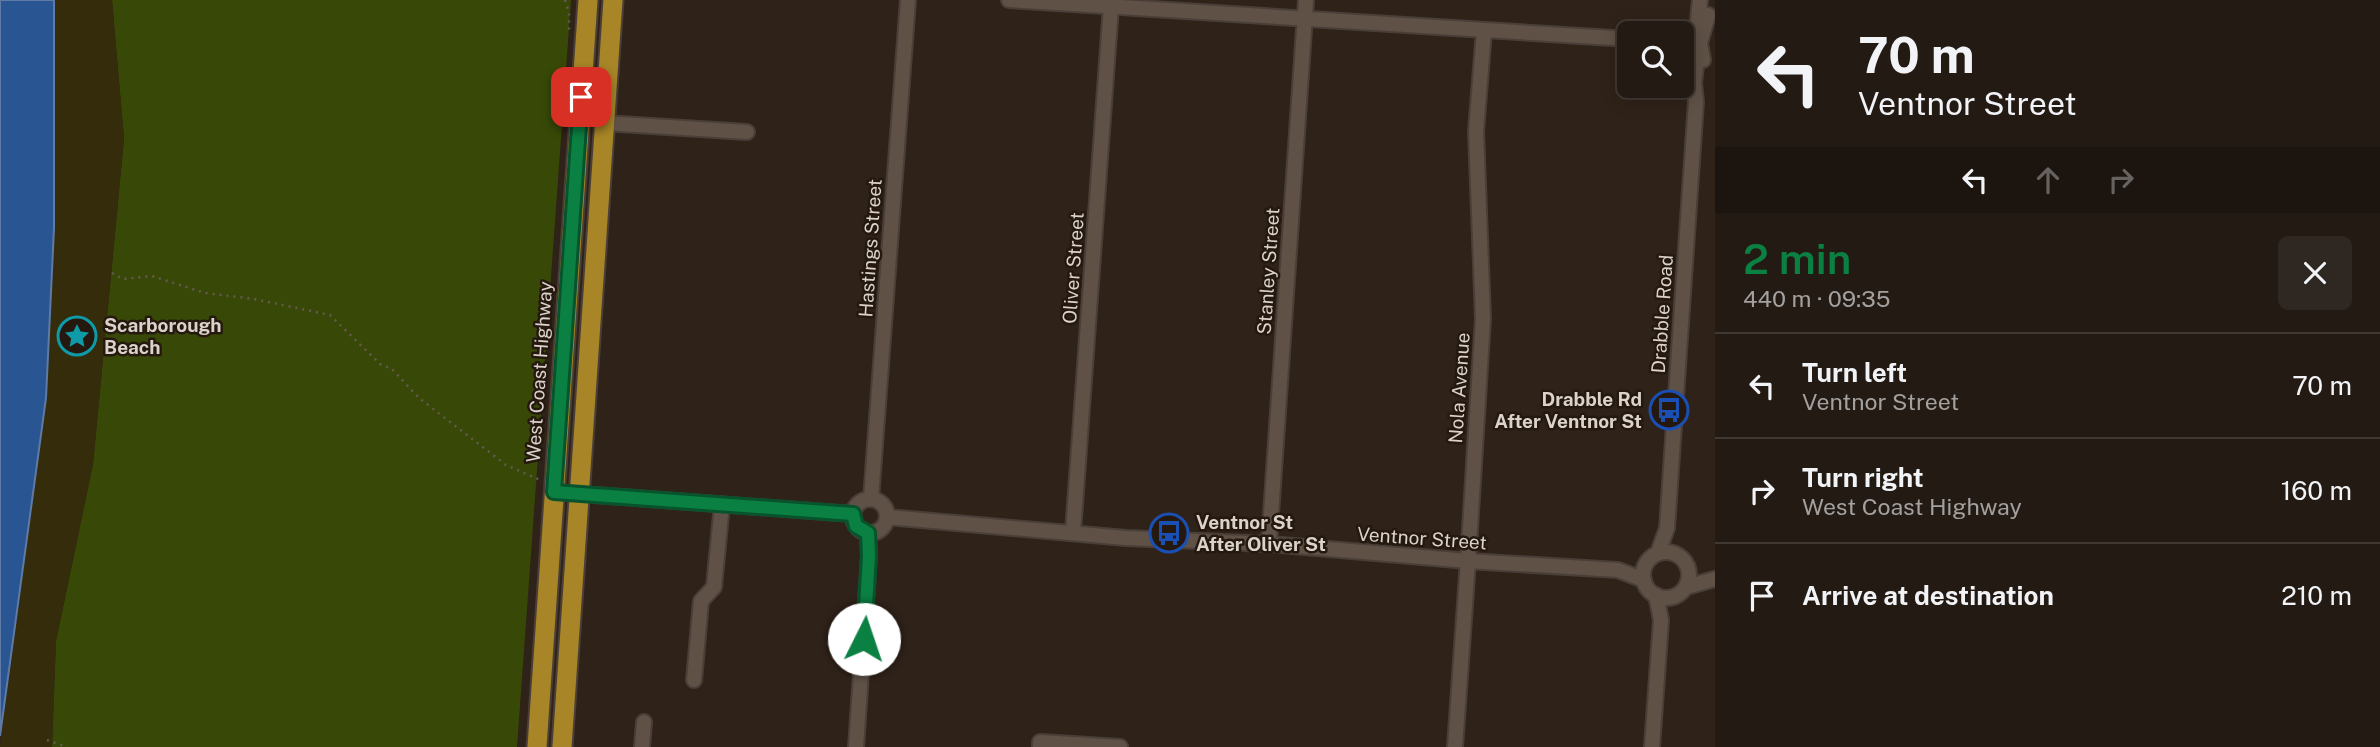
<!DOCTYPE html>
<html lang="en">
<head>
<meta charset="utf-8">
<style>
  :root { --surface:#231a13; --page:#2f2721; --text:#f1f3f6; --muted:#a3a1a0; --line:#403833; --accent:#0b8043 }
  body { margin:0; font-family:"Public Sans",sans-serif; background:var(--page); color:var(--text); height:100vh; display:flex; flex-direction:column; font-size:26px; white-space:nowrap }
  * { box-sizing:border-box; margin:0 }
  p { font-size:23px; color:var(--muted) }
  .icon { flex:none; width:38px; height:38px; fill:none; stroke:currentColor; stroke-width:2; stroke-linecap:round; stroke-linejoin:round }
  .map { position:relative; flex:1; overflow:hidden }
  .sheet { display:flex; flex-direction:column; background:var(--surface); width:665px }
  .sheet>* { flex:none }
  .guide { background:#231a13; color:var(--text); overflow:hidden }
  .fabs { position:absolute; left:1617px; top:21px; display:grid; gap:14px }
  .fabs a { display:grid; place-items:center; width:77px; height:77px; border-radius:10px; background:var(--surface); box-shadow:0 4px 18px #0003,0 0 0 2px var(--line); font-size:35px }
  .pin { position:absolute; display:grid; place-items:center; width:60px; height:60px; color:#fff; margin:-30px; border-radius:14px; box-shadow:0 4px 10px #0006 }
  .me { position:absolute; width:77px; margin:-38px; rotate:4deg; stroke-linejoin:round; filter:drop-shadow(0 0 5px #0008) }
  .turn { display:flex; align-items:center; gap:24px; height:147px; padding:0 28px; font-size:32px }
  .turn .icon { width:91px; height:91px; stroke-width:2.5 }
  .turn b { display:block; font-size:49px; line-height:60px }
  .lanes { display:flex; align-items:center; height:66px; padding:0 28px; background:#0003; justify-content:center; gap:35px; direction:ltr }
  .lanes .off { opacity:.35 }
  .round { display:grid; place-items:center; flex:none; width:74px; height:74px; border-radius:10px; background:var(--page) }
  .summary { display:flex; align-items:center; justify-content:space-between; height:119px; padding:0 28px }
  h1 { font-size:42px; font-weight:600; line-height:52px; color:var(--accent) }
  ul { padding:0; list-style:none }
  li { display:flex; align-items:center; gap:21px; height:105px; padding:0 28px; border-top:2px solid var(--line) }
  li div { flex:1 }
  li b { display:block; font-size:26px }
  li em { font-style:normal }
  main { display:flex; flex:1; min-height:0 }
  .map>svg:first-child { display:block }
  .green { fill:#384907 }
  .sand { fill:#342c0b }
  .water { fill:#2a5593; stroke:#5f7aa4; stroke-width:2 }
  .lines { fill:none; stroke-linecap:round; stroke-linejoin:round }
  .minor-casing { stroke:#4a3f38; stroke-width:18 }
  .highway-casing { stroke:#4a3f38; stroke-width:23 }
  .path { stroke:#655951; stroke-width:2.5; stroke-dasharray:2 5; stroke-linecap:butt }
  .minor { stroke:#5f5146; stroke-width:14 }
  .highway { stroke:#a88627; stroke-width:19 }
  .route-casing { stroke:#07532c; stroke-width:18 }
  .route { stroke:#0b8043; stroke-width:12 }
  .labels { text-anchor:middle; stroke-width:5; stroke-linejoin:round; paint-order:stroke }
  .street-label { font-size:19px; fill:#dad2cb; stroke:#25190f }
  .poi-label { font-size:19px; font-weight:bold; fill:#dad2cb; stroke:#25190f; text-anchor:start }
</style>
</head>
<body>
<main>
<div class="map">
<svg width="1715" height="747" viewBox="0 0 1715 747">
  <rect width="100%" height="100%" fill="#2f2219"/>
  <path class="green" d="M112 0H571L517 747H52L56 641 93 464 124 139Z"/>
  <path class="sand" d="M54 0H112L124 139 93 464 56 641 52 747H0L46 398 54 228Z"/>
  <path class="water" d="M0 0H54V228L46 398 0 736Z"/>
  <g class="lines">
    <defs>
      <path id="minor" d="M1009 0 1629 39
        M1703 60 1700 43 1708 15
        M604 123 747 132
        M554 492 853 514
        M871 499 908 0
        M853 516a17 17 0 1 1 34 0a17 17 0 1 1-34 0Z
        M887 517 1126 538 1269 544 1468 561 1618 570 1644 580
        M1073 532 1111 6
        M1269 544 1306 0
        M1643 575a23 23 0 1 1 46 0a23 23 0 1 1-46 0Z
        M1658 553 1667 528 1696 102 1694 83 1696 66 1690 42 1698 20 1700 0
        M1686 587 1715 579
        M694 680 701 601 714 587 722 504
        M642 747 644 722
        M856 747 869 556 868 533
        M1040 747V742L1120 747
        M1455 747 1468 561 1483 319 1476 131 1484 31
        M1652 747 1661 620 1656 595"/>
      <path id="highway" d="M537 747 588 0
        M562 747 613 0"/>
    </defs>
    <use href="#minor" class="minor-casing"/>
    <use href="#highway" class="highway-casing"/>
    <path class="path" d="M565 0 569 13V31
      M112 273 123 279 152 276 205 293 254 299 330 315 380 364 392 369 419 398 506 465 540 480
      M47 740 67 747"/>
    <use href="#minor" class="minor"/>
    <use href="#highway" class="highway"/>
  </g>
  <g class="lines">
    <defs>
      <path id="route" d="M581 97 554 492 853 514 856 526 868 533 869 556 864 639"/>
    </defs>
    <use href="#route" class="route-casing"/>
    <use href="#route" class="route"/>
  </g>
  <defs>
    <symbol id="sight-ring" viewBox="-11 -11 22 22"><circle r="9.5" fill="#25190f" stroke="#0f9aa8" stroke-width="1.5"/><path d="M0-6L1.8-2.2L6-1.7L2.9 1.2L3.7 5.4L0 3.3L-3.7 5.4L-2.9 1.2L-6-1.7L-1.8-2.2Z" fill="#0f9aa8"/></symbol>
    <symbol id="bus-ring" viewBox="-11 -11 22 22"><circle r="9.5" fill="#25190f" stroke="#1a4fb4" stroke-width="1.5"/><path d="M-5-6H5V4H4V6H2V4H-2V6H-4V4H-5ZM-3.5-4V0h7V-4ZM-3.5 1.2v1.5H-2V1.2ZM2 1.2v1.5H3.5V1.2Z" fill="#1a4fb4"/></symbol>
  </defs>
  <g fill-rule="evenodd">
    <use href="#sight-ring" x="55" y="314" width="44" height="44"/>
    <use href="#bus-ring" x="1647" y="388" width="44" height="44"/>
    <use href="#bus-ring" x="1147" y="511" width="44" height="44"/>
  </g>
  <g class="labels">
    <g class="street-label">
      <text transform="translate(870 248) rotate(-86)" y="7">Hastings Street</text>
      <text transform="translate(1073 268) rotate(-86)" y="7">Oliver Street</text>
      <text transform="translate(1268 271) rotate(-86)" y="7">Stanley Street</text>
      <text transform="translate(1662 314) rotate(-86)" y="7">Drabble Road</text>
      <text transform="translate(539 372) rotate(-86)" y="7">West Coast Highway</text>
      <text transform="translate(1459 388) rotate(-86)" y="7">Nola Avenue</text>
      <text transform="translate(1422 538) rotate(4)" y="7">Ventnor Street</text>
    </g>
    <g class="poi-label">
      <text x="104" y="332">Scarborough<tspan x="104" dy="22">Beach</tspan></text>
      <text x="1642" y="406" text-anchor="end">Drabble Rd<tspan x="1642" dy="22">After Ventnor St</tspan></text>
      <text x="1196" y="529">Ventnor St<tspan x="1196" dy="22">After Oliver St</tspan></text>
    </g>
  </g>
</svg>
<div class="fabs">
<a><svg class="icon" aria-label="search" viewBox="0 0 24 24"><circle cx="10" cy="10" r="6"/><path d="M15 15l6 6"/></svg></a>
</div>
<div class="pin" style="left:581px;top:97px;background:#d93025"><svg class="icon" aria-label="arrive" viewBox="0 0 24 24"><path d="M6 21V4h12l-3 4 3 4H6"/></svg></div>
<svg class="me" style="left:864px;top:639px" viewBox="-20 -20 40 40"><circle r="19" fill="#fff"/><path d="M0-13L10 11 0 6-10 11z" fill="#0b8043"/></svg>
</div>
<section class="sheet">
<div class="guide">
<div class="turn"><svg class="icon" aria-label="left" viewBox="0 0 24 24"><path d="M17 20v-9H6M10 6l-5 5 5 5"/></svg><div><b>70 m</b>Ventnor Street</div></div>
<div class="lanes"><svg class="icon" aria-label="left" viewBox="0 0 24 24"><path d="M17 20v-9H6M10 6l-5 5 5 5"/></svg><svg class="icon off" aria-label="ahead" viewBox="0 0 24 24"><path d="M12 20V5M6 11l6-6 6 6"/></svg><svg class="icon off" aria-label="right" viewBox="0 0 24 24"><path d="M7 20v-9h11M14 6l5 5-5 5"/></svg></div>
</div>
<div class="summary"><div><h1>2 min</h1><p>440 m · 09:35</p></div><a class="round"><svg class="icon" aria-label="close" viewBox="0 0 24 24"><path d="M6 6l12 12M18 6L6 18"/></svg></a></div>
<ul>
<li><svg class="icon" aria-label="left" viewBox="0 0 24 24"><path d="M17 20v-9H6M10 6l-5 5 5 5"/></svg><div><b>Turn left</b><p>Ventnor Street</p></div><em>70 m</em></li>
<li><svg class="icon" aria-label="right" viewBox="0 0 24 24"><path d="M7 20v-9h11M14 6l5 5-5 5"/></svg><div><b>Turn right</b><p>West Coast Highway</p></div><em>160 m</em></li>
<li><svg class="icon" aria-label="arrive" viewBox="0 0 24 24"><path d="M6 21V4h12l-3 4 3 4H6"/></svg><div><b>Arrive at destination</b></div><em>210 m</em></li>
</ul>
</section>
</main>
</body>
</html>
